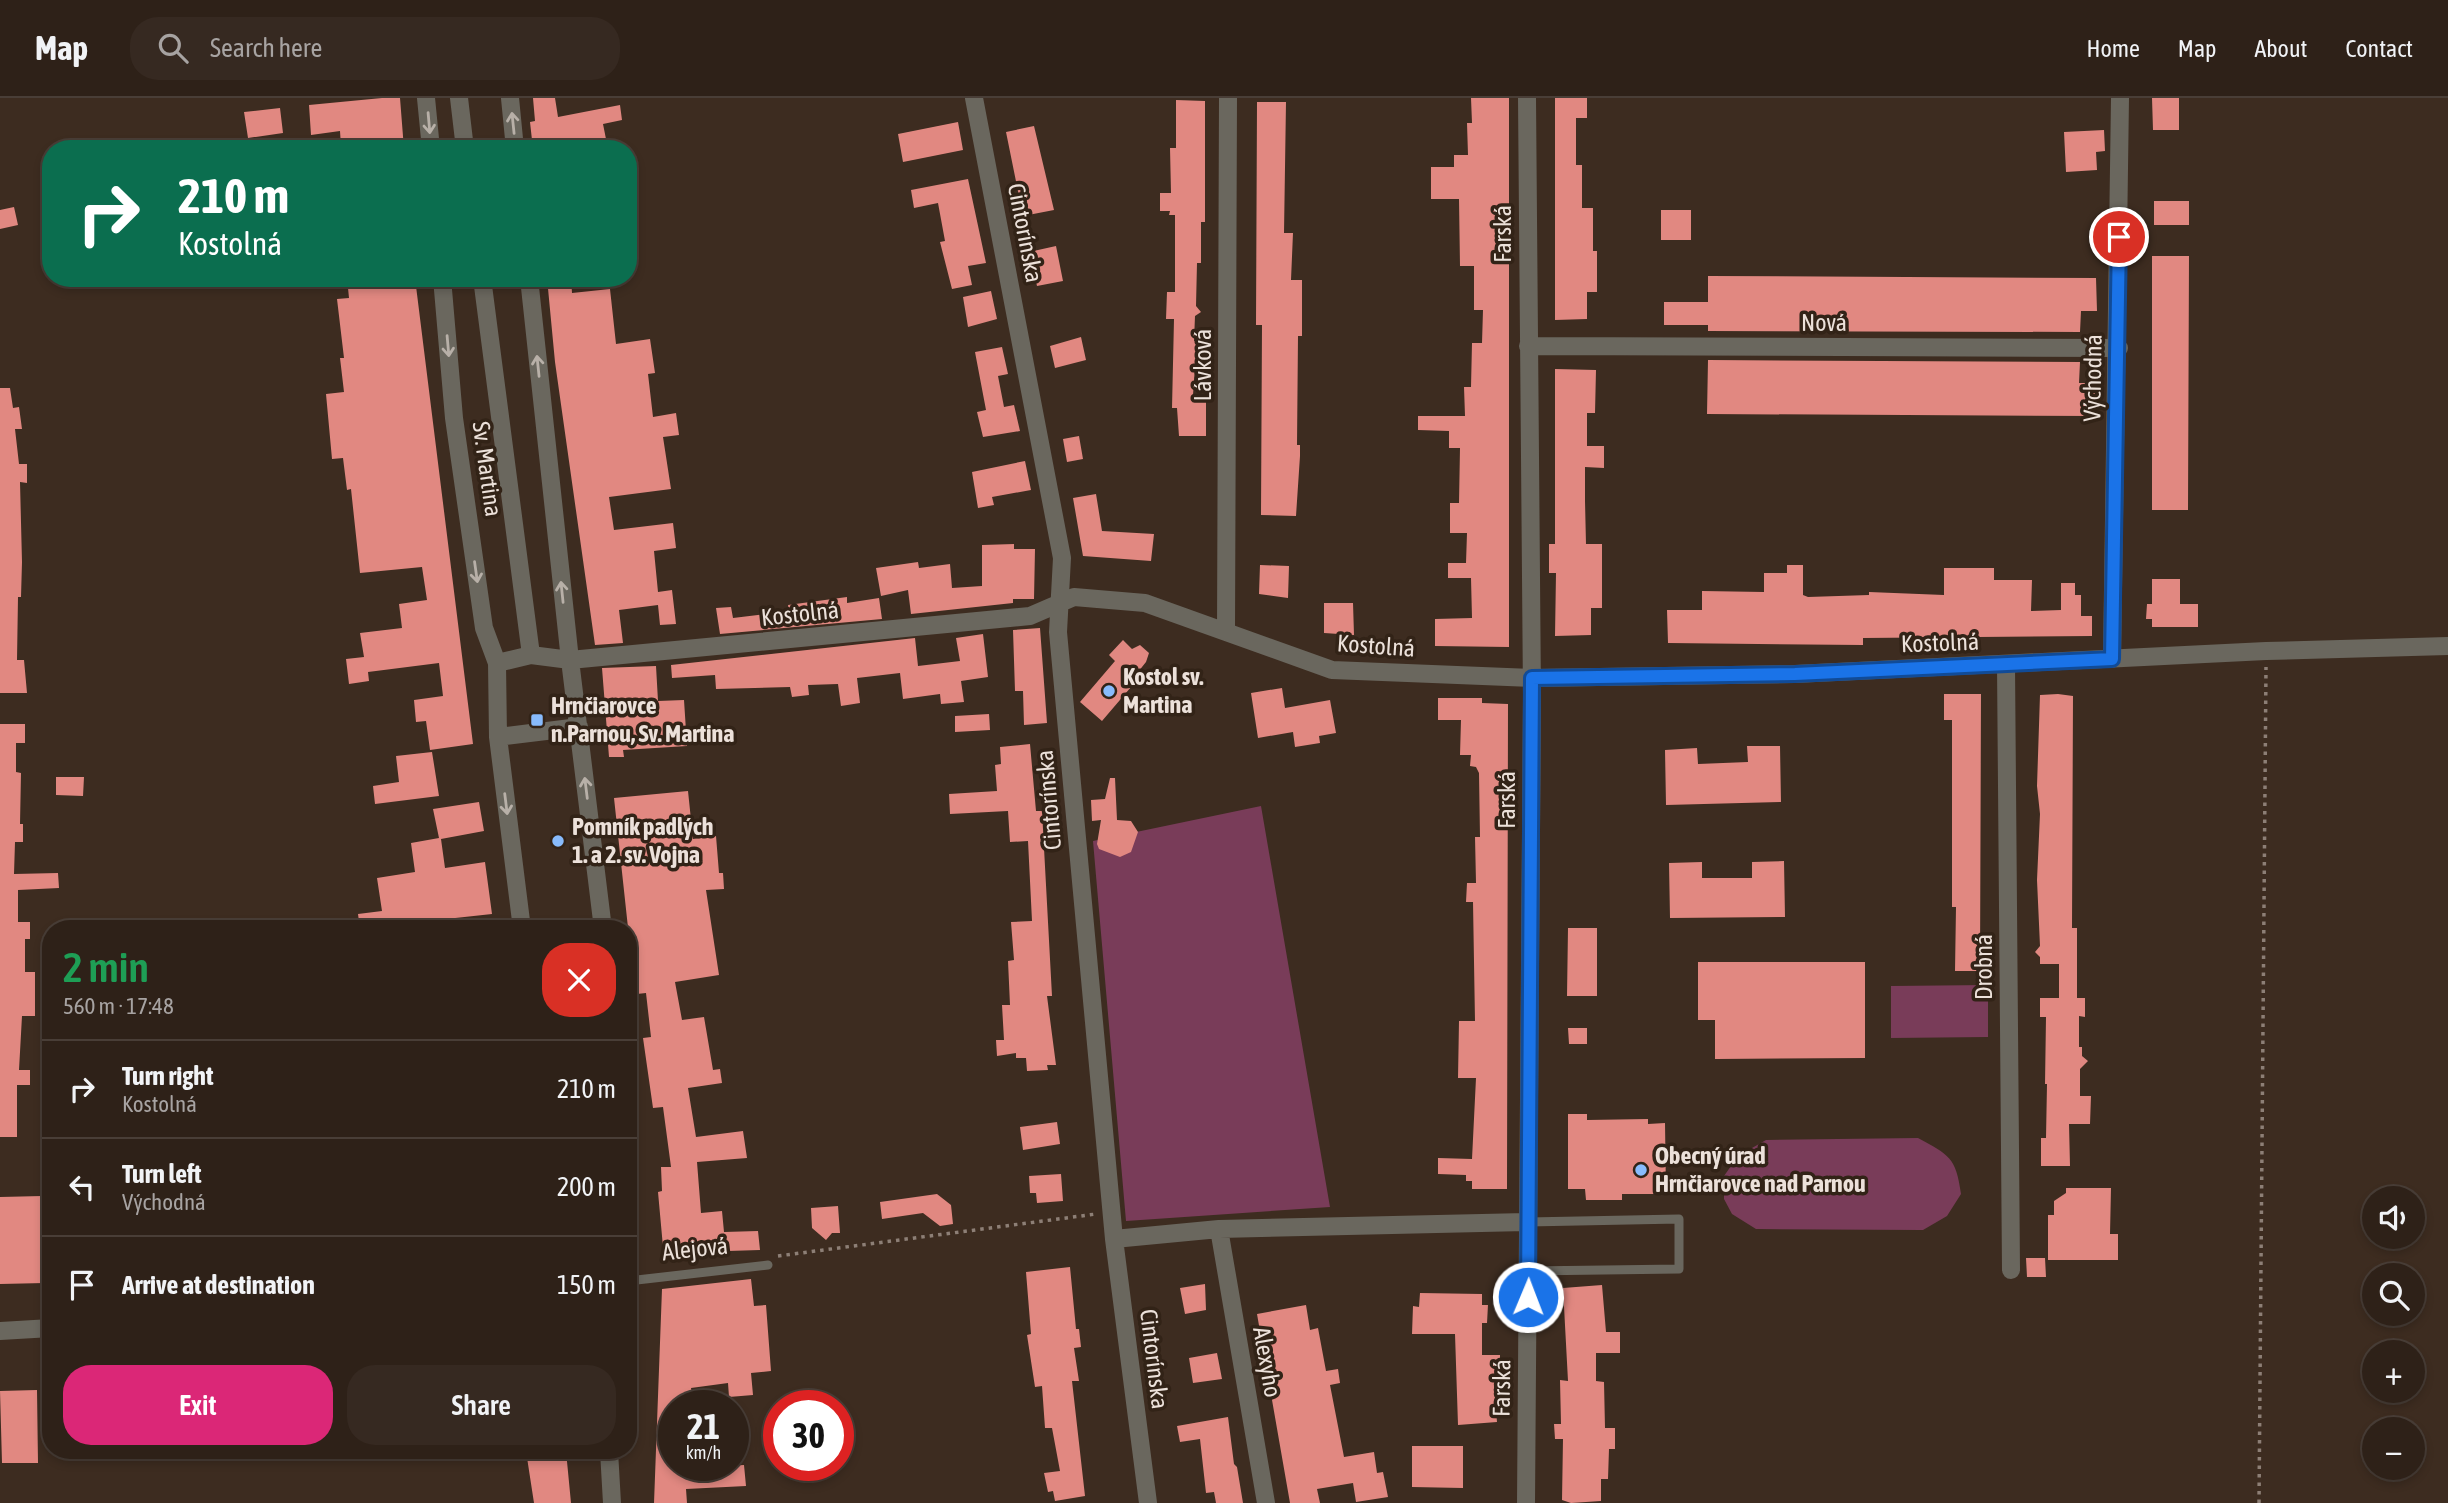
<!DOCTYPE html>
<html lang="en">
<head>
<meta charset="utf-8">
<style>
  :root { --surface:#2e2118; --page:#362921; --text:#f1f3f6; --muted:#a7a3a2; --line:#493e37; --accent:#db2777 }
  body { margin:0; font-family:"Asap Condensed",sans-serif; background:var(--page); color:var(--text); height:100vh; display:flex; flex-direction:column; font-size:26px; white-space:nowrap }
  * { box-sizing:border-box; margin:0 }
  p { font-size:23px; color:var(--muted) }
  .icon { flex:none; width:38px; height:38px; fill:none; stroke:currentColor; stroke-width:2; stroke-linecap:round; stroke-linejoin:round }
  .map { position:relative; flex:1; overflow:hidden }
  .drawer { position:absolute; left:42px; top:822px; width:595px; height:539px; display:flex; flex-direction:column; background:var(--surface); border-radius:28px; box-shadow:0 4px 10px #0003,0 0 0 2px var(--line) }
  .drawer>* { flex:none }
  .guide { position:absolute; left:42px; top:42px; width:595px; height:147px; border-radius:28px; box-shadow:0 4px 10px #0003,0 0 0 2px var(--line); background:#0b6e4f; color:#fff; overflow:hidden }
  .tools { position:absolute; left:2362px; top:1088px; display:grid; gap:14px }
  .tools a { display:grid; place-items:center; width:63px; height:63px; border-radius:50%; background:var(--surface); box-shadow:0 4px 10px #0003,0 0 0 2px var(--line); font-size:35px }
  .speed { position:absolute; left:658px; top:1292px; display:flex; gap:14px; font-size:35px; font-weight:700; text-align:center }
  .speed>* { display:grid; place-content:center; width:91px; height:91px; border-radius:50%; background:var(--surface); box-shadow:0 4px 10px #0003,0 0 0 2px var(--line); line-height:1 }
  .speed small { font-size:18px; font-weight:400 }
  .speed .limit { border:10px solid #d22; background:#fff; color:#111 }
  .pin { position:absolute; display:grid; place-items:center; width:60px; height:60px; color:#fff; margin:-30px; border:4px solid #fff; border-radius:50%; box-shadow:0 2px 7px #0007 }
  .me { position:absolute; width:77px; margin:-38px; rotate:1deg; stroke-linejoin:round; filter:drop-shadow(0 0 5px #0008) }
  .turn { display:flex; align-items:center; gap:24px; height:147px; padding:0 21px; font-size:32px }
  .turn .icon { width:91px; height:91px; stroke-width:2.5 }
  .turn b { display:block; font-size:49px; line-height:60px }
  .round { display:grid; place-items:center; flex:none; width:74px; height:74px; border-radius:28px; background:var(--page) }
  .head { display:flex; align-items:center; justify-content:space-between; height:119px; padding:0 21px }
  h1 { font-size:42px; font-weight:600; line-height:52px; color:#1e9e55 }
  .button { display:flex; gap:14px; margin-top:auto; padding:14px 21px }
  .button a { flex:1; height:80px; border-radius:28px; background:var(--accent); color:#fff; font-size:28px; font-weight:600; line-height:80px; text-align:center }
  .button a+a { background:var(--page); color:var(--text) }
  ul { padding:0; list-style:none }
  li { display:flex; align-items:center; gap:21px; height:98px; padding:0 21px; border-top:2px solid var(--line) }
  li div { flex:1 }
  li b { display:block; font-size:26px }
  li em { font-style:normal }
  header { display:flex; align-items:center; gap:42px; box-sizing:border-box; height:98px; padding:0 35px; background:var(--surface); border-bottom:2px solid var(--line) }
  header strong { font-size:33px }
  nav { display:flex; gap:38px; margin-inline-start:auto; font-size:24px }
  .search { width:490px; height:63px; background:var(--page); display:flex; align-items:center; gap:18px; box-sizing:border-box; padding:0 24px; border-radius:28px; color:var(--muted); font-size:26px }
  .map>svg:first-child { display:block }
  .green { fill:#793c59 }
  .building { fill:#e18881 }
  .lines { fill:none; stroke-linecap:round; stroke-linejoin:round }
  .path { stroke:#8d7f76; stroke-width:3.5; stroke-dasharray:3.5 5; stroke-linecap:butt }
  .lane { stroke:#6a675e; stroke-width:9 }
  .street { stroke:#6a675e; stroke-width:18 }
  .oneway { stroke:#b8b0a8 }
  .route-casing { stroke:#114b97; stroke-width:18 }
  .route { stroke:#1a73e8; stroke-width:12 }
  .poi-dot { fill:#88bbfc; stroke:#322317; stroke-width:2.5 }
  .labels { text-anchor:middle; stroke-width:7; stroke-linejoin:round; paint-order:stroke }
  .street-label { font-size:24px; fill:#ece1da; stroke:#322317 }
  .poi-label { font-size:24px; font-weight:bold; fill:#ece1da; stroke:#322317; text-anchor:start }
</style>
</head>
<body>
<header>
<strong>Map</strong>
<div class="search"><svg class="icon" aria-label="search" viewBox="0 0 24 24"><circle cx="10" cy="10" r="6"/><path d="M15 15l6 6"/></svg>Search here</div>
<nav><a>Home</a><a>Map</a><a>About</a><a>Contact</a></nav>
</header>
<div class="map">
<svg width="2448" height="1405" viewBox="0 0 2448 1405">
  <rect width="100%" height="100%" fill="#3d2c20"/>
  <path class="green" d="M1261 708 1330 1109 1126 1123 1093 743Z
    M1988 887V939L1891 940V888Z
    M1918 1040C1949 1057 1956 1059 1961 1096L1947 1118 1923 1132 1756 1131 1732 1116 1724 1101V1078L1738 1058 1766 1042Z"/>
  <path class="building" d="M382 0H400L404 51H381V46L371 48V44L341 48 340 33 311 37 309 7Z
    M533 0H555L558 19 620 7 622 22 603 26 608 51H533L530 24 535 23Z
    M1471 0H1509V549L1435 548V521L1472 520 1471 480H1448V465H1466L1467 435H1450V405H1459L1460 350H1449V333L1418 332V318H1465L1464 289H1471L1472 245H1482L1483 212H1474V168H1460L1459 101H1431V69H1454V57H1468L1467 25H1472Z
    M1555 0H1587V20H1576V67H1582V110H1593V153H1597V194H1587V221L1555 222Z
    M2152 0H2179V32H2153Z
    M1176 2 1205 3V124H1201V165H1197L1196 208 1201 214 1195 218 1194 243H1199L1198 268H1195L1193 297H1206V338H1179L1177 310H1172L1174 221H1166L1167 194H1175V117H1169L1170 113H1160V95H1171L1170 50H1176Z
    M1257 4H1286L1284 135H1293L1291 182H1302V238H1298L1297 347H1300V358L1296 418 1261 417 1262 227H1256Z
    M280 10 283 35 248 40 244 14Z
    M958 24 963 52 903 64 898 36Z
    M1034 28 1054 112 1023 118 1006 34Z
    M2104 32 2105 53 2096 54 2097 72 2066 74 2064 34Z
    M968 81 986 165 968 168 972 187 952 191 940 144 945 143 938 105 914 110 911 92Z
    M2154 103H2189V127H2154Z
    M14 109 18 127 0 131V112Z
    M1661 112H1691V142H1661Z
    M1056 148 1063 183 1037 188 1029 154Z
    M2152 158H2189L2188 412H2152Z
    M1708 178 2096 180 2097 213H2081L2080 234 1708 233V227H1664V204H1708Z
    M347 180H415L473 646 430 652 426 623 416 624 414 602 443 598 439 565 368 574 369 583 349 586 346 561 364 559 360 535 402 530 399 506 427 502 422 469 360 475 351 391 347 392 343 360 332 361 326 296 344 294 340 260H344L337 201 349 200Z
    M547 180H571L572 195 610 191 616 246 650 241 655 275 648 276 653 319 676 315 679 337 663 339 671 391 609 399 614 432 673 425 676 450 654 453 658 494 672 492 676 526 660 527 658 507 619 512 623 545 595 547 555 264Z
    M991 193 997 221 968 229 963 199Z
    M1081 239 1086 262 1055 270 1050 248Z
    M1002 249 1008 276 998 278 1004 309 1014 307 1020 333 983 339 977 314 986 312 975 254Z
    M1708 262 2080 264 2079 285H2095V318L1707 316Z
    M1555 271 1596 272 1595 315H1587V348H1604V370L1585 369V403L1586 446H1602V510H1591V537L1555 538 1556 475H1549V446H1555Z
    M0 290H10L13 310 19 309 22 331H15L19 366H27V385L20 384 22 464 21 499H18L17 562H24L27 595H0Z
    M1079 338 1083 361 1067 364 1063 341Z
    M1025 363 1031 392 992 399 994 407 978 410 972 374Z
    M1096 396 1102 433 1154 436 1151 463 1083 458 1073 400Z
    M1014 446V451H1035L1034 501H1013V505L911 516 908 492 881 498 876 470 918 464 919 470 950 466 952 490 982 488V447Z
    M1260 467 1289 468 1288 500 1259 496Z
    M1787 467H1803V497L1808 499 1869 497V494L1944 497V470H1994V482H2032L2031 513 2061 512V485H2075V497H2081V518H2092V538L1863 540V547L1668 545 1667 512H1702V493L1764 494V475H1787Z
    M2152 481H2180V506H2198V529H2152V521H2146L2147 506H2152Z
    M847 499V505L879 500 882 521 720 536 716 510 731 509 733 520 789 513 788 507Z
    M1324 505H1353L1354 537 1324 535Z
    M1040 530 1047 625 1024 627 1023 593H1015L1013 532Z
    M983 536 988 579 961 583 964 604 941 606 940 596 903 601 900 575 857 580 860 605 841 608 838 586 808 587 809 597 792 599 790 589 716 591 715 577 672 580 671 567 915 540 918 568 960 563 956 540Z
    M1123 542 1132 551 1140 547 1149 555 1146 564 1134 579 1137 582 1102 623 1080 604 1115 563 1109 557Z
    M656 568 658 603 684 602 687 648 623 652 624 659H609L602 570Z
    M1282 590 1285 610 1330 602 1336 635 1319 638 1320 645 1295 649 1293 634 1258 640 1251 595Z
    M1944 596H1981L1980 873H1955L1956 809H1952V622H1944Z
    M2058 596 2073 598 2072 830H2077V900H2085V919L2079 918V949H2082V958L2088 963 2080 971V998H2091L2090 1026H2069L2070 1068H2041V1040H2046L2047 986H2045L2046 919H2040V900H2059V866H2040V859L2035 854 2040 848 2037 782 2040 716 2037 688 2040 597Z
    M1438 600H1482V605L1508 606 1507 1091H1472V1083H1466V1077L1438 1076V1060L1472 1061 1476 980H1458L1459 923H1475L1473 804H1466L1467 785H1476L1475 739H1480L1479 675 1476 669 1470 668 1471 657H1460L1461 622H1438Z
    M989 616 990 632 955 634V618Z
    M0 626H25V645H16V674L21 675 20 726H23V744H15L14 776 58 775 59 790 18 792V824H30V841H25V874H35V918H22L19 972H30V987H17V1039H0Z
    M1030 646 1036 713H1042L1052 898H1047L1056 967H1047L1048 972 1027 973 1026 960H1016V955L997 958 996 942H1004L1002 907H1010L1008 863 1014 862 1011 824 1032 823 1028 743 1010 744 1008 713 950 716 949 696 997 693 995 667 1001 666 1000 649Z
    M1747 648H1780L1781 704 1666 707 1665 652 1697 650 1698 666 1748 664Z
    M432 654 439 698 375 706 373 688 399 684 396 658Z
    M56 679H84L83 698 56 697Z
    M1110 680H1115L1117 722 1131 723 1138 734 1131 754 1120 759 1099 751 1097 746 1101 722 1092 723 1091 702 1105 701Z
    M688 693 693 741 716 738 719 775H723L724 791 706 792 719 877 675 884 682 922 704 919 713 972 720 971 722 985 688 990 696 1039 743 1033 747 1060 697 1064 701 1115 722 1113 724 1134 758 1133 760 1152 696 1154V1158L664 1160 658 1094 662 1093 661 1069H671L663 1009 653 1010 643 940 651 939 646 895 637 896 633 876 614 700Z
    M479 704 484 733 441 741 445 770 485 764 492 816 391 827V831H360L358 816 382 813 377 780 415 774 411 745 439 740 433 711Z
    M1784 763 1785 819 1670 820 1669 765 1702 764V780H1752V764Z
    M1568 830H1597V898H1567Z
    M1698 864H1865V960L1715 961V922H1698Z
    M1568 930H1587V946H1569Z
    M1568 1016H1587V1022L1648 1021V1026L1665 1025 1666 1096H1622V1102H1586L1585 1091H1568Z
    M1057 1024 1060 1046 1023 1052 1020 1029Z
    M1061 1076 1063 1103 1037 1105 1036 1095H1030L1029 1078Z
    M2066 1090H2111L2110 1136H2118V1162H2048V1117H2054V1103L2066 1095Z
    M937 1096 951 1107 953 1126 940 1128 923 1115 882 1121 880 1104Z
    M42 1098 45 1185 0 1186V1099Z
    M838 1108 840 1135H832L826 1142 812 1130 811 1110Z
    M2026 1160H2045L2046 1179H2027Z
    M1070 1169 1076 1231H1079L1081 1249 1074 1250 1079 1283H1072L1085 1398 1055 1403 1053 1393 1048 1394 1044 1375 1060 1373 1052 1330H1045L1042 1288 1035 1289 1027 1237 1031 1236 1026 1174Z
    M751 1181 754 1208 766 1207 771 1273 751 1275 753 1297 729 1299 728 1285 691 1290 694 1307H674V1367H688V1370L744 1367 746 1388 686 1391 687 1405H654L662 1191Z
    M1205 1186 1206 1212 1185 1216 1180 1190Z
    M1602 1187 1606 1234H1620V1255H1596V1283L1604 1284 1605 1330H1615V1351H1609L1608 1381H1601V1403L1571 1405 1562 1402 1563 1341H1555L1554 1326H1561L1560 1282 1568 1283 1563 1190Z
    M1420 1195 1482 1196V1207H1488L1487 1225H1482V1257H1500V1288H1494L1497 1324 1458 1327 1455 1236H1412L1413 1208 1419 1209Z
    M1306 1207 1310 1232 1318 1230 1326 1273 1338 1271 1340 1285 1330 1287 1344 1359 1374 1354 1377 1375 1383 1374 1388 1399 1356 1404 1353 1385 1317 1391 1320 1405H1290L1257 1216Z
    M1217 1255 1222 1281 1193 1285 1189 1260Z
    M37 1292 38 1365H2L0 1293Z
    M1228 1319 1234 1366 1237 1369 1243 1405H1216L1214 1394 1206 1395 1200 1341 1180 1344 1177 1328Z
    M1412 1348H1463V1390L1412 1389Z
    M526 1353H566L571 1405H534Z"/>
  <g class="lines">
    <path class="path" d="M778 1158 1096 1116
      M2259 1405 2266 569"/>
    <path class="lane" d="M1528 1173 1679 1171V1121L1528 1124
      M628 1183 768 1167"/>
    <path class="street" d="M426 0 431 51
      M459 0 465 51
      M510 0 515 51
      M974 0 1062 460 1058 534 1114 1141 1148 1405
      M442 180 454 320 484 530 497 565
      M482 180 531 557
      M529 180 570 562 1030 518 1074 499 1145 505 1332 572 1532 580 1795 576 2266 553 2448 548
      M1528 248 2119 250
      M1226 534 1228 0
      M2112 561 2120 0
      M2006 567 2011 1172
      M498 639 579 629
      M522 831 498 639 497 565 531 557 570 562 603 831
      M628 1044V1074
      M1219 1131 1266 1405
      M1114 1141 1219 1131 1528 1124
      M0 1233 51 1230
      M609 1353 612 1405
      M1526 1405 1532 598 1527 0"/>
  </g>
  <defs><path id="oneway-shaft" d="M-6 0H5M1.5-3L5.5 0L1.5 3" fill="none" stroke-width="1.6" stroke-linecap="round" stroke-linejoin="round" transform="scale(1.75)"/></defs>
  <g class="oneway">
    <use href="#oneway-shaft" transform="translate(429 25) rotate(85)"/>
    <use href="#oneway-shaft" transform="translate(513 25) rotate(-96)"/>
    <use href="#oneway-shaft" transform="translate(448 248) rotate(85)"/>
    <use href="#oneway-shaft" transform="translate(538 268) rotate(-96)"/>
    <use href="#oneway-shaft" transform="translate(476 474) rotate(82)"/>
    <use href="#oneway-shaft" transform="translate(562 494) rotate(-96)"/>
    <use href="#oneway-shaft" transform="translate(586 690) rotate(-97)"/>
    <use href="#oneway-shaft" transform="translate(506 706) rotate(83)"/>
  </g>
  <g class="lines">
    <defs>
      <path id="route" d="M1528 1199 1532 580 1795 576 2112 561 2119 139"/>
    </defs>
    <use href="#route" class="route-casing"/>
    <use href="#route" class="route"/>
  </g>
  <g class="poi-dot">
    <circle cx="1109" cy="593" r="7"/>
    <rect x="530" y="615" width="14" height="14" rx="3.5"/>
    <circle cx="558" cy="743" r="7"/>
    <circle cx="1641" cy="1072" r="7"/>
  </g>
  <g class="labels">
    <g class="street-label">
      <text transform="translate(1025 135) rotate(79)" y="8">Cintorínska</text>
      <text transform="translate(1503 136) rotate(-90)" y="8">Farská</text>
      <text x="1824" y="233">Nová</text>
      <text transform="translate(1203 267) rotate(-90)" y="8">Lávková</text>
      <text transform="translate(2093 280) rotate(-89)" y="8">Východná</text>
      <text transform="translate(487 371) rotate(82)" y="8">Sv. Martina</text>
      <text transform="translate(800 516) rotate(-6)" y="8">Kostolná</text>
      <text transform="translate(1940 545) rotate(-2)" y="8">Kostolná</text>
      <text transform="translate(1376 548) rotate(4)" y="8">Kostolná</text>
      <text transform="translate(1049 702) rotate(-95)" y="8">Cintorínska</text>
      <text transform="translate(1507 702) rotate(-90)" y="8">Farská</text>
      <text transform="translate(1984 869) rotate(-90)" y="8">Drobná</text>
      <text transform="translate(695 1151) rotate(-6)" y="8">Alejová</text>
      <text transform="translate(1154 1261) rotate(83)" y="8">Cintorínska</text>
      <text transform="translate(1267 1264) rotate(80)" y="8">Alexyho</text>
      <text transform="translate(1502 1290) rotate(-89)" y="8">Farská</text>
    </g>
    <g class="poi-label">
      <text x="1123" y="587">Kostol sv.<tspan x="1123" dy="28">Martina</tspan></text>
      <text x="551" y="616">Hrnčiarovce<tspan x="551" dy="28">n.Parnou, Sv. Martina</tspan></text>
      <text x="572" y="737">Pomník padlých<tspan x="572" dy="28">1. a 2. sv. Vojna</tspan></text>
      <text x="1655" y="1066">Obecný úrad<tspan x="1655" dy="28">Hrnčiarovce nad Parnou</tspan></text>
    </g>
  </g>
</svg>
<div class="tools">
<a><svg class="icon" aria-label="sound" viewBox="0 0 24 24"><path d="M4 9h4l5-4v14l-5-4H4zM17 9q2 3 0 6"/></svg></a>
<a><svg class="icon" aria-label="search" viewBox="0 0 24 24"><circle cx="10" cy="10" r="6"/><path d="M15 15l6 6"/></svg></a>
<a>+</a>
<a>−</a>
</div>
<div class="speed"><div>21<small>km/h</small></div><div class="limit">30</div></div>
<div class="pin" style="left:2119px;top:139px;background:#d93025"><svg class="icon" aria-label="arrive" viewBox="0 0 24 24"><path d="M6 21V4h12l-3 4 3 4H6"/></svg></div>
<svg class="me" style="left:1528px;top:1199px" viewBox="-20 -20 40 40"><circle r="17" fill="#1a73e8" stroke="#fff" stroke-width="3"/><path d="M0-11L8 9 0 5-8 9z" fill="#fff"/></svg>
<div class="guide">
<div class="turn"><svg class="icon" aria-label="right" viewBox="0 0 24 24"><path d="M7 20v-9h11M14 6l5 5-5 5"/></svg><div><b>210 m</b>Kostolná</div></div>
</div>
<section class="drawer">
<div class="head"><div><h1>2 min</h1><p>560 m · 17:48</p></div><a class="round" style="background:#d93025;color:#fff"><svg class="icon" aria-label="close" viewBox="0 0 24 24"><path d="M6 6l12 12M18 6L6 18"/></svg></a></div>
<ul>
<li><svg class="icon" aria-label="right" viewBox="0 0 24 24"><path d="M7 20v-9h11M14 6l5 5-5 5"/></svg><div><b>Turn right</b><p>Kostolná</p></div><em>210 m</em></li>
<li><svg class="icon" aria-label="left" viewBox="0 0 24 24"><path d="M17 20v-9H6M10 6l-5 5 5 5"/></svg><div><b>Turn left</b><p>Východná</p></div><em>200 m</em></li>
<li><svg class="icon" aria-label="arrive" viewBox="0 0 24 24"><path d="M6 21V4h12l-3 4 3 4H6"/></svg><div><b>Arrive at destination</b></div><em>150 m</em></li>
</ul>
<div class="button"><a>Exit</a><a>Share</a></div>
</section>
</div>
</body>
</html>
